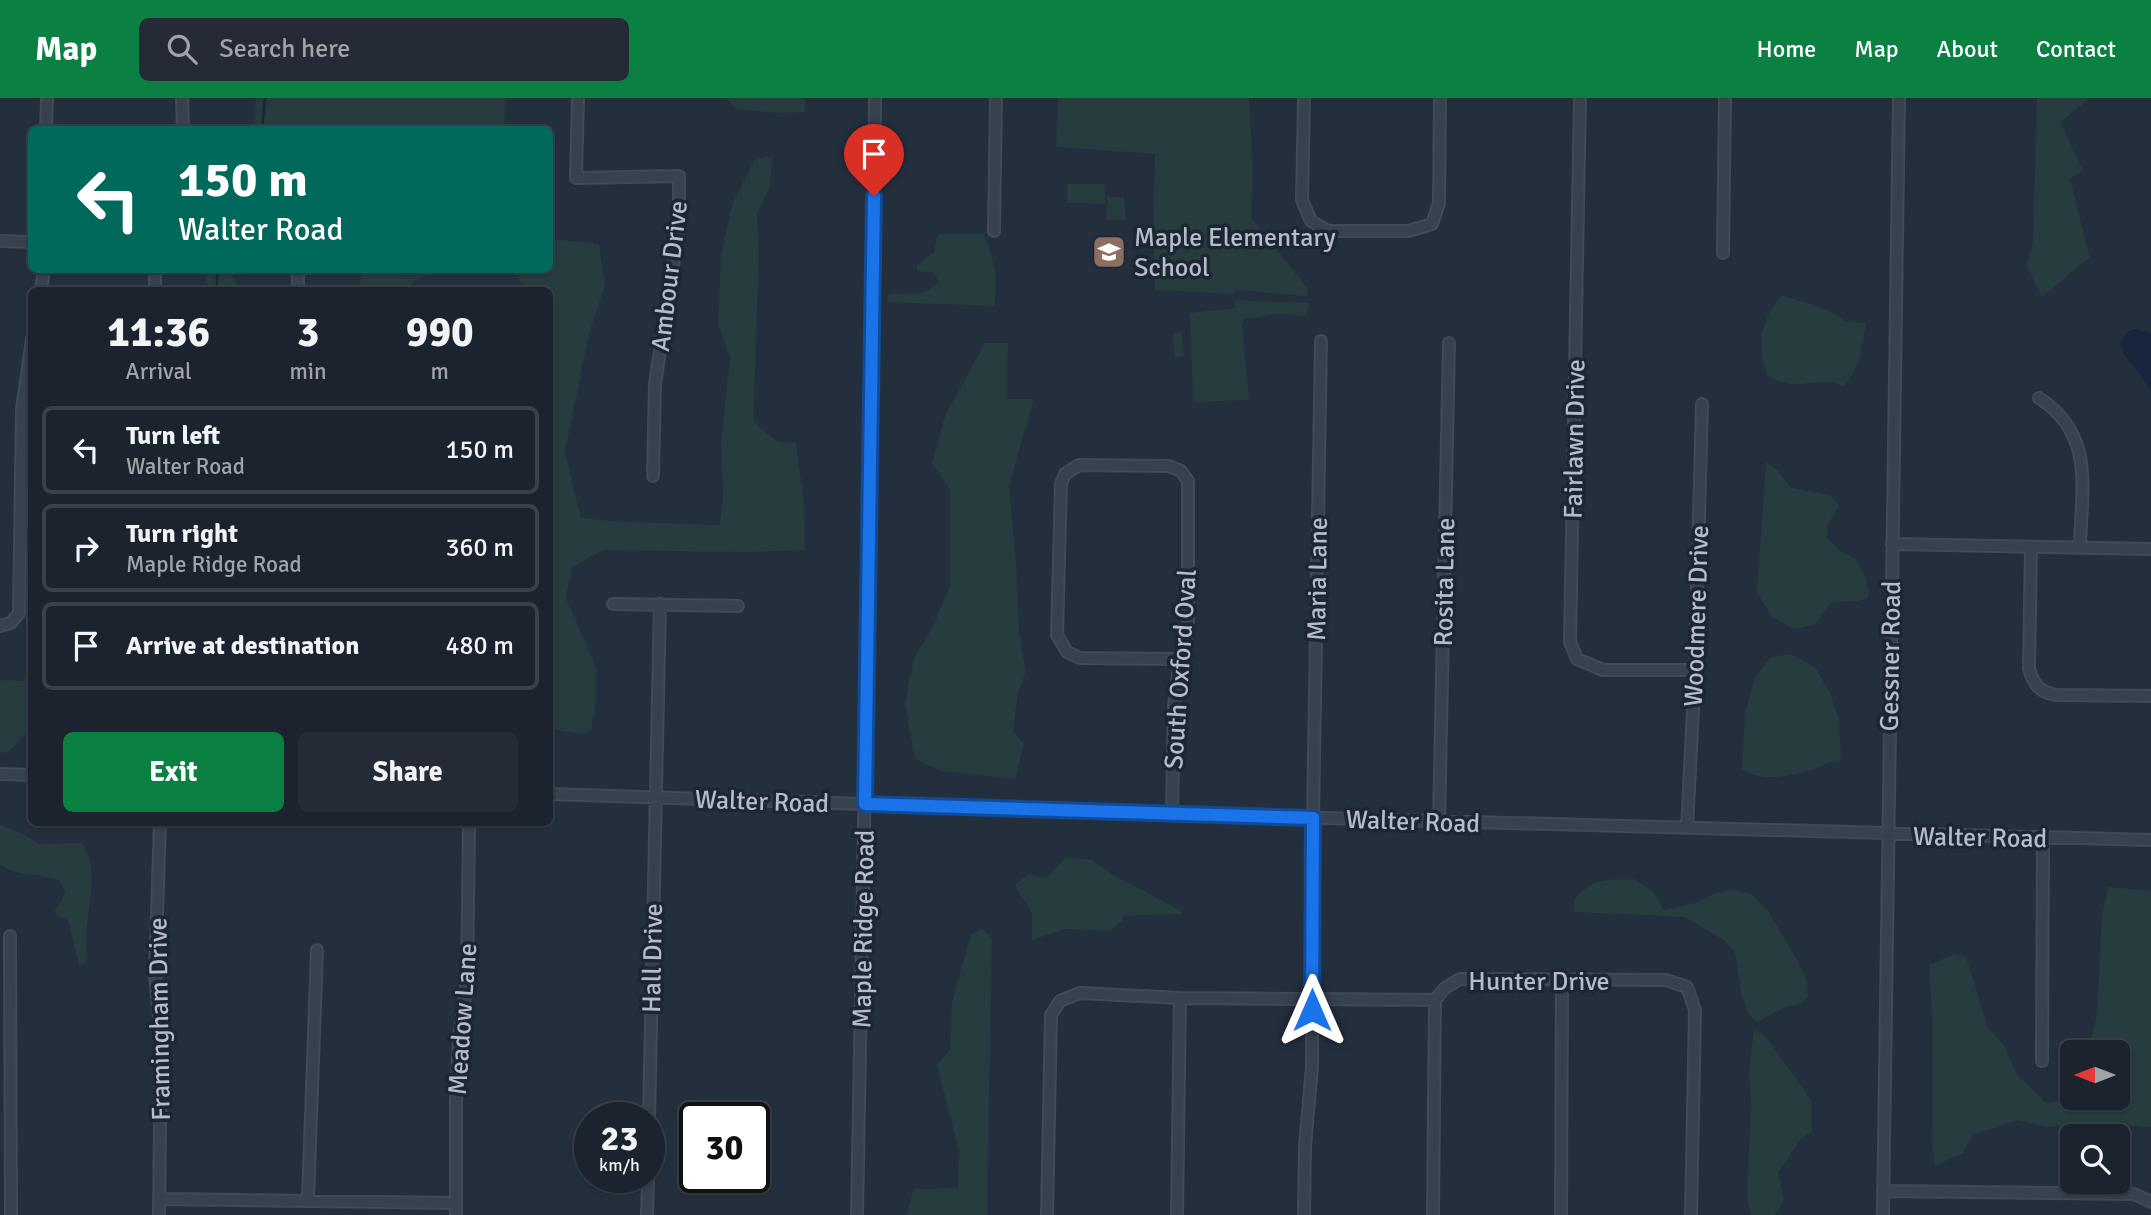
<!DOCTYPE html>
<html lang="en">
<head>
<meta charset="utf-8">
<style>
  :root { --surface:#1b232e; --page:#242b36; --text:#f1f3f6; --muted:#a0a4aa; --line:#39404a; --accent:#0b8043 }
  body { margin:0; font-family:Signika,sans-serif; background:var(--page); color:var(--text); height:100vh; display:flex; flex-direction:column; font-size:26px; white-space:nowrap }
  * { box-sizing:border-box; margin:0 }
  p { font-size:23px; color:var(--muted) }
  .icon { flex:none; width:38px; height:38px; fill:none; stroke:currentColor; stroke-width:2; stroke-linecap:round; stroke-linejoin:round }
  .map { position:relative; flex:1; overflow:hidden }
  .sheet { position:absolute; left:28px; top:189px; width:525px; height:539px; display:flex; flex-direction:column; background:var(--surface); border-radius:10px; box-shadow:0 2px 5px #0004,0 0 0 2px var(--line) }
  .sheet>* { flex:none }
  .banner { position:absolute; left:28px; top:28px; width:525px; height:147px; border-radius:10px; box-shadow:0 2px 5px #0004,0 0 0 2px var(--line); background:#00695c; color:#fff; overflow:hidden }
  .needle { width:46px; rotate:270deg }
  .controls { position:absolute; left:2060px; top:942px; display:grid; gap:14px }
  .controls a { display:grid; place-items:center; width:70px; height:70px; border-radius:10px; background:var(--surface); box-shadow:0 2px 5px #0004,0 0 0 2px var(--line); font-size:35px }
  .speed { position:absolute; left:574px; top:1004px; display:flex; gap:14px; font-size:35px; font-weight:700; text-align:center }
  .speed>* { display:grid; place-content:center; width:91px; height:91px; border-radius:50%; background:var(--surface); box-shadow:0 2px 5px #0004,0 0 0 2px var(--line); line-height:1 }
  .speed small { font-size:18px; font-weight:400 }
  .speed .limit { border:4px solid #111; border-radius:10px; background:#fff; color:#111 }
  .pin { position:absolute; display:grid; place-items:center; width:60px; height:60px; color:#fff; margin:-72px -30px; border-radius:50% 50% 50% 0; rotate:-45deg; box-shadow:0 0 7px #0007 }
  .pin .icon { rotate:45deg }
  .me { position:absolute; width:77px; margin:-38px; rotate:0deg; stroke-linejoin:round; filter:drop-shadow(0 0 5px #0008) }
  .turn { display:flex; align-items:center; gap:24px; height:147px; padding:0 35px; font-size:32px }
  .turn .icon { width:91px; height:91px; stroke-width:2.5 }
  .turn b { display:block; font-size:49px; line-height:60px }
  .eta { display:flex; justify-content:space-evenly; align-items:center; height:119px; text-align:center }
  .eta b { font-size:42px; font-weight:700; line-height:49px }
  .cta { display:flex; gap:14px; margin-top:auto; padding:14px 35px }
  .cta a { flex:1; height:80px; border-radius:10px; background:var(--accent); color:#fff; font-size:28px; font-weight:700; line-height:80px; text-align:center }
  .cta a+a { background:var(--page); color:var(--text) }
  ul { padding:0; list-style:none }
  li { display:flex; align-items:center; gap:21px; height:88px; margin:0 14px 10px; padding:0 21px; border:4px solid var(--line); border-radius:10px }
  li div { flex:1 }
  li b { display:block; font-size:26px }
  li em { font-style:normal }
  header { display:flex; align-items:center; gap:42px; box-sizing:border-box; height:98px; padding:0 35px; background:var(--accent); color:#fff }
  header strong { font-size:33px }
  nav { display:flex; gap:38px; margin-inline-start:auto; font-size:24px }
  .search { width:490px; height:63px; background:var(--page); display:flex; align-items:center; gap:18px; box-sizing:border-box; padding:0 24px; border-radius:10px; color:var(--muted); font-size:26px }
  .map>svg:first-child { display:block }
  .green { fill:#263c3f }
  .water { fill:#17263c }
  .lines { fill:none; stroke-linecap:round; stroke-linejoin:round }
  .stream { stroke:#17263c; stroke-width:2.5 }
  .minor-casing { stroke:#414a57; stroke-width:14 }
  .minor { stroke:#38414e; stroke-width:10 }
  .route-casing { stroke:#114b97; stroke-width:18 }
  .route { stroke:#1a73e8; stroke-width:12 }
  .labels { text-anchor:middle; stroke-width:7; stroke-linejoin:round; paint-order:stroke }
  .poi-label { font-size:26px; fill:#b4bcc9; stroke:#1d2633; text-anchor:start }
  .street-label { font-size:26px; fill:#b4bcc9; stroke:#1d2633 }
</style>
</head>
<body>
<header>
<strong>Map</strong>
<div class="search"><svg class="icon" aria-label="search" viewBox="0 0 24 24"><circle cx="10" cy="10" r="6"/><path d="M15 15l6 6"/></svg>Search here</div>
<nav><a>Home</a><a>Map</a><a>About</a><a>Contact</a></nav>
</header>
<div class="map">
<svg width="2151" height="1117" viewBox="0 0 2151 1117">
  <rect width="100%" height="100%" fill="#242f3e"/>
  <path class="green" d="M256 0H505L504 31H254Z
    M726 0H805V14L778 15 736 11Z
    M1058 0H1249L1253 78 1251 120 1307 190V198L1236 192 1235 196 1155 192 1153 138 1155 56 1056 49Z
    M2037 0H2090L2060 24 2083 72 2070 81 2090 160C2072 171 2060 186 2042 199L2027 169 2033 142Z
    M773 58 769 91 757 116 759 158 753 324 778 344 796 345 804 405 805 452 745 454 603 452 572 469 566 500 596 569V602L591 632 583 636 550 631V192H525L516 176 494 172H550V141L599 146 605 188 589 235 565 354 581 420 624 424 720 427 723 398 721 344 730 259 718 227 721 157 732 107 755 61Z
    M1067 86H1105V106L1067 105Z
    M1107 99H1124L1126 122H1106Z
    M938 136H983C995 159 998 182 994 208L887 204 889 196 924 195 939 184 932 174 917 173V167L934 154Z
    M207 172 231 177 241 192H207Z
    M362 172H437L414 183 409 192H359Z
    M1781 197 1828 212 1845 223 1866 225 1859 263 1845 288C1838 287 1830 283 1823 284 1796 285 1794 291 1768 278 1755 244 1761 225 1781 197Z
    M1235 202 1310 205 1306 218 1278 216 1244 221 1242 227 1249 302 1193 304 1190 215 1235 210Z
    M1173 235H1182L1184 258 1174 259Z
    M985 245H1008L1007 301H1034L1009 387 1016 465 1019 534 1026 575 1018 593 1013 633 1024 646 1015 681 942 673 915 661 905 605 914 560 933 528 950 488V392L932 365 945 318Z
    M1766 364 1777 372 1791 390 1830 397 1839 408 1827 428V440L1840 453 1855 461 1866 479 1869 499 1859 503 1832 504 1814 527 1794 531 1772 519 1757 494Z
    M1791 556 1815 569 1831 597 1839 622 1841 664C1830 662 1825 667 1814 671 1792 678 1762 685 1742 671L1745 616 1755 579 1771 559Z
    M31 575V631L9 653 0 655V582L23 583Z
    M0 727 22 735 39 746 81 745C101 769 87 809 86 838 86 847 88 856 87 866L79 867 68 821 57 819 55 812 62 803 65 793 59 782C39 775 18 780 0 766Z
    M1065 760 1092 762 1115 778 1178 811 1183 816 1123 818V822L1110 833 1065 831 1032 842V815L1015 787 1027 777 1047 780Z
    M1634 781 1652 793 1664 812 1696 805 1715 795 1732 792 1752 796 1770 816 1797 862 1807 882 1808 899 1801 906 1785 909 1757 924 1748 915 1742 899 1735 854 1724 842 1685 819 1574 814V802C1593 779 1606 782 1634 781Z
    M2108 789 2151 793V1030L2116 1025 2046 1029 2017 1022 1972 1037 1963 1055 1935 1068 1932 1045 1933 933 1929 867 1954 856 1966 859 1988 930 2004 947 2017 977 2046 1005 2079 999H2118V954H2089L2097 915 2102 817Z
    M982 831 992 840 987 1117H907L913 1091 958 1090 959 1053 937 967 950 952 952 905 971 836Z
    M1754 931 1766 939 1811 1002 1812 1033 1800 1042 1778 1075 1784 1102 1775 1117H1751L1747 1098 1751 1007 1749 974Z"/>
  <path class="water" d="M2134 231 2151 235V292L2124 256 2120 245 2126 235Z"/>
  <g class="lines">
    <path class="stream" d="M262 32 265 0
      M217 192V172"/>
    <defs>
      <path id="minor" d="M182 0 183 32
        M578 0 576 80 679 78V129L655 286 653 378
        M1304 0 1302 102 1311 123 1328 133H1409L1432 126 1439 105 1440 0
        M1580 0 1570 544 1577 561 1603 572H1695
        M46 32 47 0
        M994 133 996 0
        M0 143 32 144
        M1723 155 1725 0
        M298 172V192
        M41 192 44 172
        M155 192V172
        M2039 300C2096 337 2081 391 2080 450
        M1892 446 2151 451
        M2031 450 2029 570C2033 586 2040 595 2057 597L2151 598
        M613 506 738 508
        M0 528 11 525 19 515 22 311 32 241
        M0 676 32 677
        M550 696 1172 716 2151 742
        M1172 716 1174 609 1180 561 1188 534V383L1181 373 1169 368 1079 367 1065 376 1061 386 1057 537 1067 554 1080 560 1180 561
        M1439 724 1449 245
        M1687 730 1695 572 1702 306
        M10 838 11 1117
        M2042 963 2043 740
        M649 1020 660 506
        M1883 1093 2134 1096 2151 1104
        M159 1101 456 1105
        M308 1101 317 852
        M159 1117 161 939 155 877 160 724
        M456 1117V1003L459 941 467 883 469 724
        M647 1117 648 1080
        M857 1117 873 235 875 0
        M1047 1117 1051 917 1060 903 1080 895 1180 900 1435 902 1445 890 1460 881 1666 882 1687 889 1695 912 1691 1117
        M1177 1117 1180 900
        M1304 1117 1305 1048 1312 969 1313 720 1321 243
        M1433 1117 1435 902
        M1561 1117 1562 882
        M1883 1117 1899 0"/>
    </defs>
    <use href="#minor" class="minor-casing"/>
    <use href="#minor" class="minor"/>
  </g>
  <g class="lines">
    <defs>
      <path id="route" d="M874 98 865 706 1313 720 1312 912"/>
    </defs>
    <use href="#route" class="route-casing"/>
    <use href="#route" class="route"/>
  </g>
  <defs>
    <symbol id="school-square" viewBox="-11 -11 22 22"><rect x="-9" y="-9" width="18" height="18" rx="4" fill="#8d6e63" stroke="#1d2633"/><path d="M0-5L7-2L0 1L-7-2ZM-4 1L0 2.5L4 1V4Q0 6-4 4Z" fill="#fff"/></symbol>
  </defs>
  <g fill-rule="evenodd">
    <use href="#school-square" x="1090" y="135" width="38" height="38"/>
  </g>
  <g class="labels">
    <g class="poi-label">
      <text x="1134" y="148">Maple Elementary<tspan x="1134" dy="30">School</tspan></text>
    </g>
    <g class="street-label">
      <text transform="translate(669 178) rotate(-83)" y="9">Ambour Drive</text>
      <text transform="translate(1574 341) rotate(-89)" y="9">Fairlawn Drive</text>
      <text transform="translate(1317 481) rotate(-89)" y="9">Maria Lane</text>
      <text transform="translate(1444 484) rotate(-89)" y="9">Rosita Lane</text>
      <text transform="translate(1696 518) rotate(-88)" y="9">Woodmere Drive</text>
      <text transform="translate(1890 558) rotate(-89)" y="9">Gessner Road</text>
      <text transform="translate(1180 571) rotate(-86)" y="9">South Oxford Oval</text>
      <text transform="translate(762 703) rotate(2)" y="9">Walter Road</text>
      <text transform="translate(1413 723) rotate(2)" y="9">Walter Road</text>
      <text transform="translate(1980 739) rotate(1)" y="9">Walter Road</text>
      <text transform="translate(863 831) rotate(-89)" y="9">Maple Ridge Road</text>
      <text transform="translate(652 860) rotate(-89)" y="9">Hall Drive</text>
      <text x="1539" y="892">Hunter Drive</text>
      <text transform="translate(159 921) rotate(-91)" y="9">Framingham Drive</text>
      <text transform="translate(462 921) rotate(-86)" y="9">Meadow Lane</text>
    </g>
  </g>
</svg>
<div class="controls">
<a><svg class="needle" viewBox="-14 -14 28 28"><path d="M0-13l5 13h-10z" fill="#e53935"/><path d="M0 13l5-13h-10z" fill="#a0a4aa"/></svg></a>
<a><svg class="icon" aria-label="search" viewBox="0 0 24 24"><circle cx="10" cy="10" r="6"/><path d="M15 15l6 6"/></svg></a>
</div>
<div class="speed"><div>23<small>km/h</small></div><div class="limit">30</div></div>
<div class="pin" style="left:874px;top:98px;background:#d93025"><svg class="icon" aria-label="arrive" viewBox="0 0 24 24"><path d="M6 21V4h12l-3 4 3 4H6"/></svg></div>
<svg class="me" style="left:1312px;top:912px" viewBox="-20 -20 40 40"><path d="M0-17L14 15 0 8-14 15z" fill="#1a73e8" stroke="#fff" stroke-width="4"/></svg>
<div class="banner">
<div class="turn"><svg class="icon" aria-label="left" viewBox="0 0 24 24"><path d="M17 20v-9H6M10 6l-5 5 5 5"/></svg><div><b>150 m</b>Walter Road</div></div>
</div>
<section class="sheet">
<div class="eta">
<div><b>11:36</b><p>Arrival</p></div>
<div><b>3</b><p>min</p></div>
<div><b>990</b><p>m</p></div>
</div>
<ul>
<li><svg class="icon" aria-label="left" viewBox="0 0 24 24"><path d="M17 20v-9H6M10 6l-5 5 5 5"/></svg><div><b>Turn left</b><p>Walter Road</p></div><em>150 m</em></li>
<li><svg class="icon" aria-label="right" viewBox="0 0 24 24"><path d="M7 20v-9h11M14 6l5 5-5 5"/></svg><div><b>Turn right</b><p>Maple Ridge Road</p></div><em>360 m</em></li>
<li><svg class="icon" aria-label="arrive" viewBox="0 0 24 24"><path d="M6 21V4h12l-3 4 3 4H6"/></svg><div><b>Arrive at destination</b></div><em>480 m</em></li>
</ul>
<div class="cta"><a>Exit</a><a>Share</a></div>
</section>
</div>
</body>
</html>
